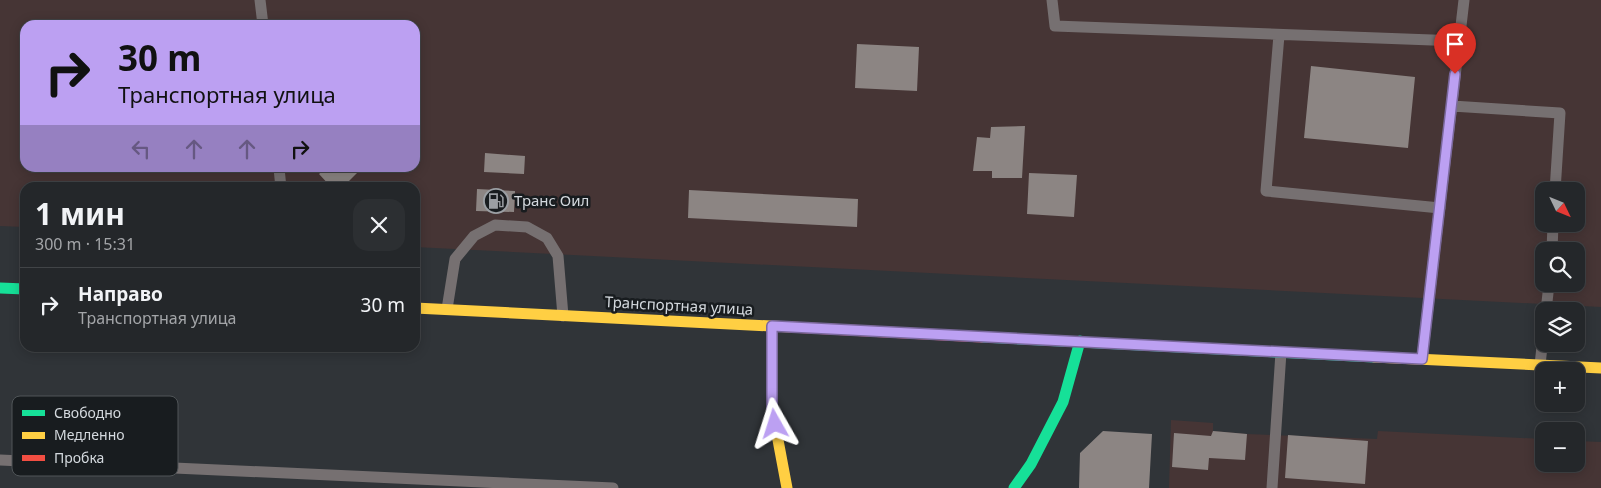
<!DOCTYPE html>
<html lang="ru">
<head>
<meta charset="utf-8">
<style>
  :root { --surface:#24272a; --page:#2c2f32; --text:#f1f3f6; --muted:#a3a5a8; --line:#414447 }
  body { margin:0; font-family:"Noto Sans",sans-serif; background:var(--page); color:var(--text); height:100vh; display:flex; flex-direction:column; font-size:19px; white-space:nowrap }
  * { box-sizing:border-box; margin:0 }
  p { font-size:16px; color:var(--muted) }
  .icon { flex:none; width:28px; height:28px; fill:none; stroke:currentColor; stroke-width:2; stroke-linecap:round; stroke-linejoin:round }
  .map { position:relative; flex:1; overflow:hidden }
  .panel { position:absolute; left:20px; top:182px; width:400px; height:170px; display:flex; flex-direction:column; background:var(--surface); border-radius:15px; box-shadow:0 2px 12px #0003,0 0 0 1px var(--line) }
  .panel>* { flex:none }
  .hud { position:absolute; left:20px; top:20px; width:400px; height:152px; border-radius:15px; box-shadow:0 2px 12px #0003,0 0 0 1px var(--line); background:#bca0f2; color:#111; overflow:hidden }
  .needle { width:32px; rotate:133deg }
  .tools { position:absolute; left:1535px; top:182px; display:grid; gap:10px }
  .tools a { display:grid; place-items:center; width:50px; height:50px; border-radius:10px; background:var(--surface); box-shadow:0 2px 12px #0003,0 0 0 1px var(--line); font-size:25px }
  .pin { position:absolute; display:grid; place-items:center; width:42px; height:42px; color:#fff; margin:-51px -21px; border-radius:50% 50% 50% 0; rotate:-45deg; box-shadow:0 0 5px #0007 }
  .pin .icon { rotate:45deg }
  .me { position:absolute; width:55px; margin:-28px; rotate:354deg; stroke-linejoin:round; filter:drop-shadow(0 0 4px #0008) }
  .turn { display:flex; align-items:center; gap:18px; height:105px; padding:0 15px; font-size:22px }
  .turn .icon { width:65px; height:65px; stroke-width:2.5 }
  .turn b { display:block; font-size:35px; line-height:42px }
  .lanes { display:flex; align-items:center; height:48px; padding:0 15px; background:#0003; justify-content:center; gap:25px; direction:ltr }
  .lanes .off { opacity:.35 }
  .round { display:grid; place-items:center; flex:none; width:52px; height:52px; border-radius:15px; background:var(--page) }
  .summary { display:flex; align-items:center; justify-content:space-between; height:85px; padding:0 15px }
  h1 { font-size:30px; font-weight:700; line-height:38px }
  ul { padding:0; list-style:none }
  li { display:flex; align-items:center; gap:15px; height:75px; padding:0 15px; border-top:1px solid var(--line) }
  li div { flex:1 }
  li b { display:block; font-size:19px }
  li em { font-style:normal }
  .map>svg:first-child { display:block }
  .industrial { fill:#463535; fill-rule:evenodd }
  .building { fill:#8c8583 }
  .lines { fill:none; stroke-linecap:round; stroke-linejoin:round }
  .lane { stroke:#767071; stroke-width:11 }
  .fast { stroke:#16e098; stroke-width:11 }
  .slow { stroke:#ffcf43; stroke-width:11 }
  .jam { stroke:#f24e42; stroke-width:11 }
  .route-casing { stroke:#7a689d; stroke-width:12 }
  .route { stroke:#bca0f2; stroke-width:9 }
  .labels { text-anchor:middle; stroke-width:5; stroke-linejoin:round; paint-order:stroke }
  .poi-label { font-size:15px; fill:#d4d9de; stroke:#181c1f; text-anchor:start }
  .street-label { font-size:15px; fill:#d4d9de; stroke:#181c1f }
  .key { fill:#181c1f; stroke:#505558; stroke-width:1 }
  .key-label { font-size:14px; fill:#d4d9de }
</style>
</head>
<body>
<div class="map">
<svg width="1601" height="488" viewBox="0 0 1601 488">
  <rect width="100%" height="100%" fill="#303438"/>
  <path class="industrial" d="M0 0H1601V307L415 247V188H25V227L0 226ZM25 25H415V168H25ZM1544 191H1576V224H1544ZM1544 251H1576V284H1544Z
    M1171 420 1213 423V431L1247 434 1377 439 1378 431 1544 439V464H1576V441L1601 442V488H1169Z"/>
  <path class="building" d="M857 44 919 47 917 91 855 88Z
    M1311 66 1415 77 1408 148 1304 138Z
    M1025 126 1022 178H992V171H973L977 137 990 138 991 127Z
    M485 153 525 156 524 174 484 172Z
    M326 168H362L342 188H332L319 174Z
    M1029 173 1077 175 1074 217 1027 214Z
    M477 189 515 191 514 212 476 211Z
    M689 190 858 199 857 227 688 218Z
    M1103 431 1152 434 1149 488H1079L1080 453Z
    M1213 431 1247 434 1245 460 1209 458 1208 470 1172 467 1174 433 1211 436Z
    M1288 435 1368 441 1365 484 1285 478Z"/>
  <g class="lines">
    <path class="lane" d="M260 0 263 25
      M1052 0 1055 26 1459 41
      M1279 35 1266 191 1440 208
      M1452 106 1560 113 1555 191
      M279 168 281 188
      M1552 251 1553 224
      M447 309 455 259 474 236 495 225 527 227 547 238 558 256 563 316
      M1546 311 1549 284
      M1422 359 1464 0
      M1540 365 1544 328
      M0 460 613 488
      M1272 488 1281 352"/>
    <path class="fast" d="M0 288 25 289
      M982 337 1374 357
      M1014 488 1031 464 1063 402 1080 341"/>
    <path class="slow" d="M415 308 790 327
      M772 326V408L787 488
      M1374 357 1601 368"/>
    <path class="jam" d="M790 327 982 337"/>
  </g>
  <g class="lines">
    <defs>
      <path id="route" d="M775 424 772 408V326L1422 359 1455 74"/>
    </defs>
    <use href="#route" class="route-casing"/>
    <use href="#route" class="route"/>
  </g>
  <defs>
    <symbol id="fuel-ring" viewBox="-11 -11 22 22"><circle r="9.5" fill="#181c1f" stroke="#9b9fa4" stroke-width="1.5"/><path d="M-5.5-6h7V0h2V4h1.3V-2.5L3-4.5l.8-.8L6-3V5H2.5V1h-1V6h-7ZM-4.2-4.7v3.2H.2V-4.7Z" fill="#9b9fa4"/></symbol>
  </defs>
  <g fill-rule="evenodd">
    <use href="#fuel-ring" x="482" y="187" width="28" height="28"/>
  </g>
  <g class="labels">
    <g class="poi-label">
      <text x="514" y="206">Транс Оил</text>
    </g>
    <g class="street-label">
      <text transform="translate(679 306) rotate(3)" y="5">Транспортная улица</text>
    </g>
  </g>
  <rect x="12" y="396" width="166" height="80" rx="8" class="key"/>
  <rect x="22" y="410" width="23" height="6" fill="#16e098"/>
  <rect x="22" y="432" width="23" height="7" fill="#ffcf43"/>
  <rect x="22" y="455" width="23" height="6" fill="#f24e42"/>
  <g class="key-label">
    <text x="54" y="418">Свободно</text>
    <text x="54" y="440">Медленно</text>
    <text x="54" y="463">Пробка</text>
  </g>
</svg>
<div class="tools">
<a><svg class="needle" viewBox="-14 -14 28 28"><path d="M0-13l5 13h-10z" fill="#e53935"/><path d="M0 13l5-13h-10z" fill="#a3a5a8"/></svg></a>
<a><svg class="icon" aria-label="search" viewBox="0 0 24 24"><circle cx="10" cy="10" r="6"/><path d="M15 15l6 6"/></svg></a>
<a><svg class="icon" aria-label="layers" viewBox="0 0 24 24"><path d="M12 4l9 5-9 5-9-5zM3 14l9 5 9-5"/></svg></a>
<a>+</a>
<a>−</a>
</div>
<div class="pin" style="left:1455px;top:74px;background:#d93025"><svg class="icon" aria-label="arrive" viewBox="0 0 24 24"><path d="M6 21V4h12l-3 4 3 4H6"/></svg></div>
<svg class="me" style="left:775px;top:424px" viewBox="-20 -20 40 40"><path d="M0-17L14 15 0 8-14 15z" fill="#bca0f2" stroke="#fff" stroke-width="4"/></svg>
<div class="hud">
<div class="turn"><svg class="icon" aria-label="right" viewBox="0 0 24 24"><path d="M7 20v-9h11M14 6l5 5-5 5"/></svg><div><b>30 m</b>Транспортная улица</div></div>
<div class="lanes"><svg class="icon off" aria-label="left" viewBox="0 0 24 24"><path d="M17 20v-9H6M10 6l-5 5 5 5"/></svg><svg class="icon off" aria-label="ahead" viewBox="0 0 24 24"><path d="M12 20V5M6 11l6-6 6 6"/></svg><svg class="icon off" aria-label="ahead" viewBox="0 0 24 24"><path d="M12 20V5M6 11l6-6 6 6"/></svg><svg class="icon" aria-label="right" viewBox="0 0 24 24"><path d="M7 20v-9h11M14 6l5 5-5 5"/></svg></div>
</div>
<section class="panel">
<div class="summary"><div><h1>1 мин</h1><p>300 m · 15:31</p></div><a class="round"><svg class="icon" aria-label="close" viewBox="0 0 24 24"><path d="M6 6l12 12M18 6L6 18"/></svg></a></div>
<ul>
<li><svg class="icon" aria-label="right" viewBox="0 0 24 24"><path d="M7 20v-9h11M14 6l5 5-5 5"/></svg><div><b>Направо</b><p>Транспортная улица</p></div><em>30 m</em></li>
</ul>
</section>
</div>
</body>
</html>
